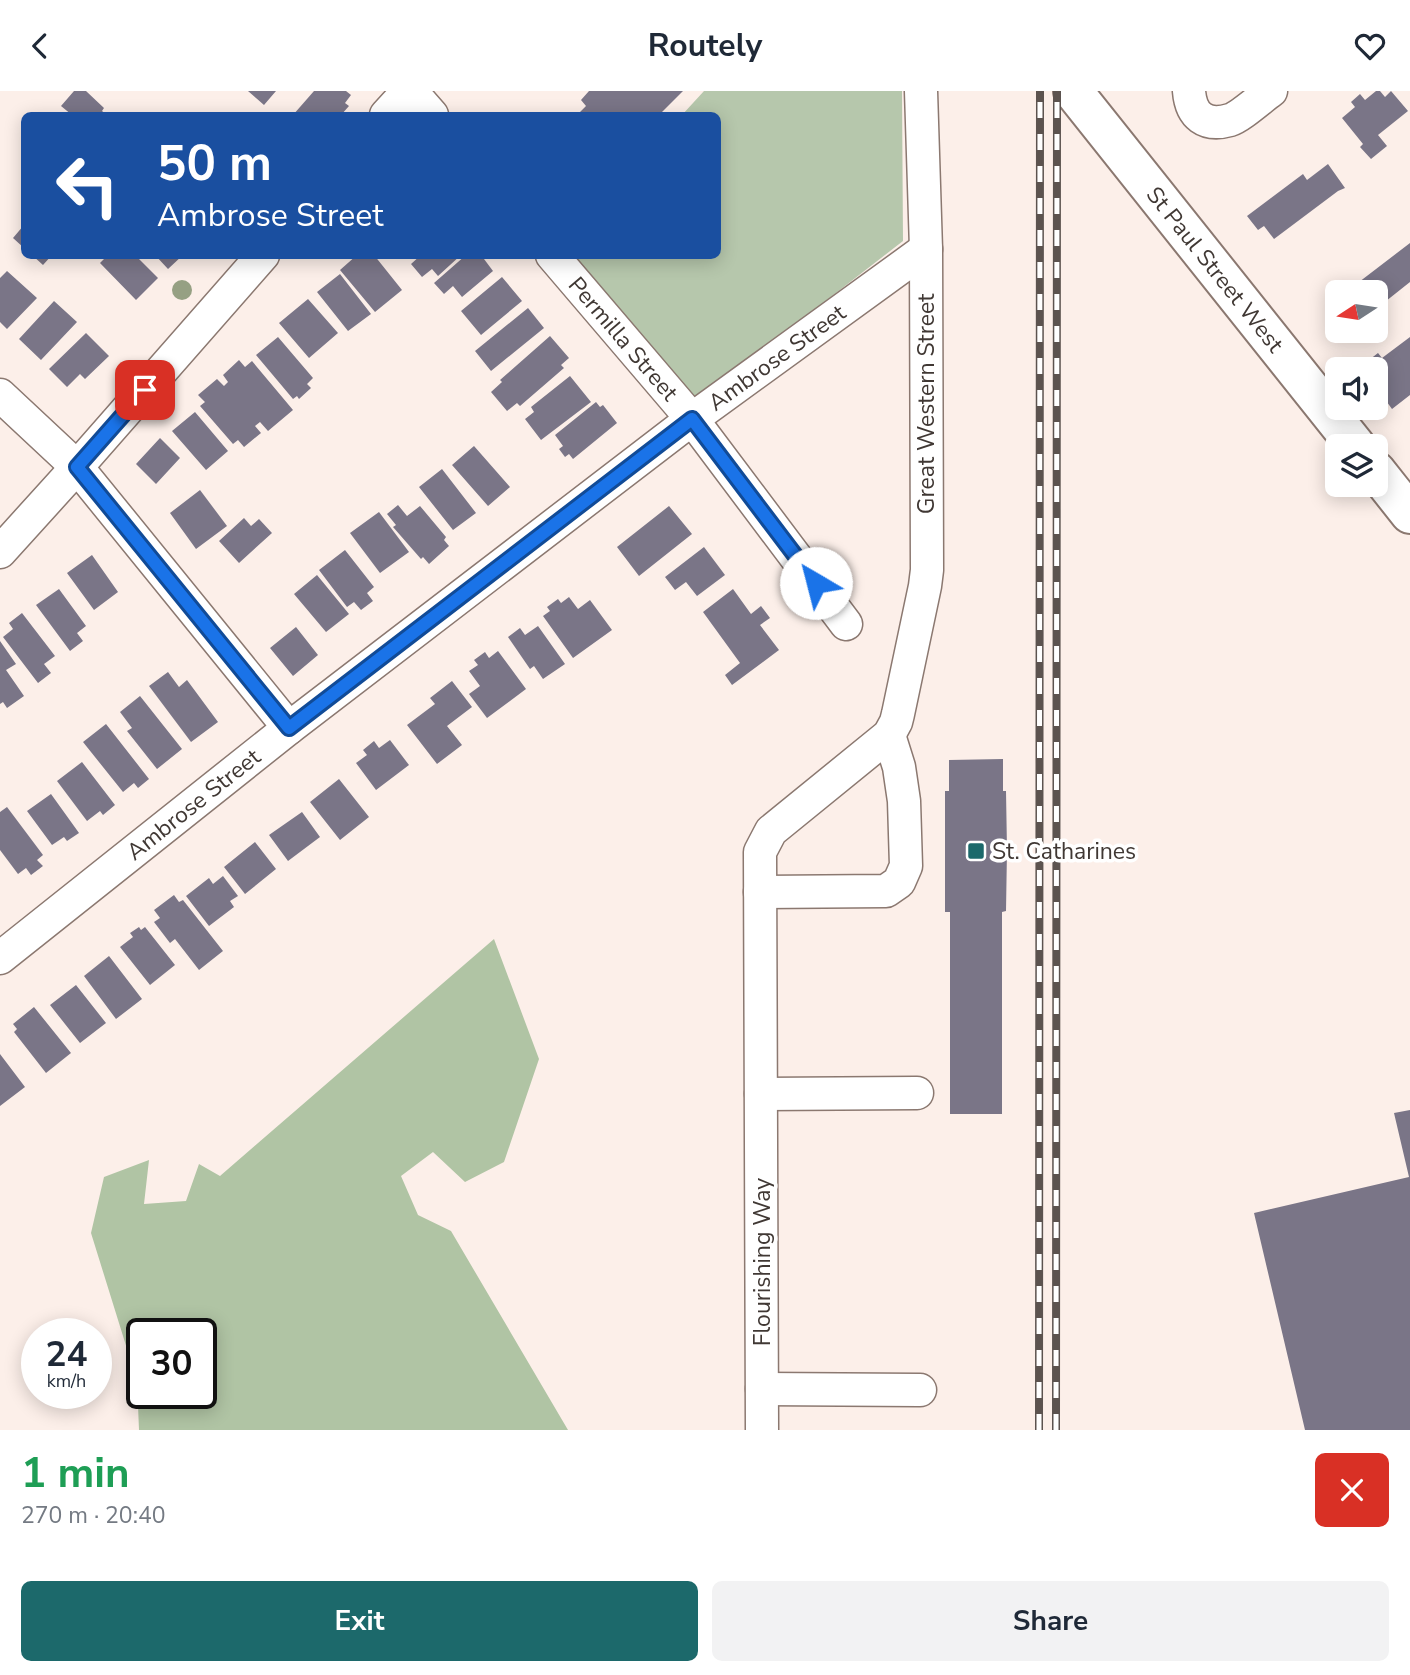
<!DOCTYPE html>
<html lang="en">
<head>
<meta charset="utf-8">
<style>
  :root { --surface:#fff; --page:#f2f2f3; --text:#1f2937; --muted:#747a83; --accent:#1c696b }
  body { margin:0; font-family:"Nunito Sans",sans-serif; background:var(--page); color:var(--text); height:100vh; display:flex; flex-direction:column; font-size:26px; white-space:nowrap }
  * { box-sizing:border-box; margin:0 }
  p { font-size:23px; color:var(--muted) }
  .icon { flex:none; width:38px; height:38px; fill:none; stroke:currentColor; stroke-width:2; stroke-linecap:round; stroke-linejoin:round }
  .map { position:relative; height:1339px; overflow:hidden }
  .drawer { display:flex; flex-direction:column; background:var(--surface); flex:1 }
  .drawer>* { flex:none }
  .top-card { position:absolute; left:21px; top:21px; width:700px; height:147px; border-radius:10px; box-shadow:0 4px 18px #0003; background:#1a4fa0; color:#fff; overflow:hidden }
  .needle { width:46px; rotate:258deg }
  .buttons { position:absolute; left:1325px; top:189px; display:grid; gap:14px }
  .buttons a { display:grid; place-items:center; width:63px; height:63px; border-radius:10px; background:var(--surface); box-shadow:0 4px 18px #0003; font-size:35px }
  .speed { position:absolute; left:21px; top:1227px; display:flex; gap:14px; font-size:35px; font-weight:700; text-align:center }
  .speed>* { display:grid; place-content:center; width:91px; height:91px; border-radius:50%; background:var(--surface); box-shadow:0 4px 18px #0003; line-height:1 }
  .speed small { font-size:18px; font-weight:400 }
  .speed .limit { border:4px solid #111; border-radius:10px; background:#fff; color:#111 }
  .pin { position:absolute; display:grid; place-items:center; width:60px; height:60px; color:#fff; margin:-30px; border-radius:14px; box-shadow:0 4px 10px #0006 }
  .me { position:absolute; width:77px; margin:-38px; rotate:323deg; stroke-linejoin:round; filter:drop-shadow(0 0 5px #0008) }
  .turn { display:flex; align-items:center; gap:24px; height:147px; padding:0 21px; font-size:32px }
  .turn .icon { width:91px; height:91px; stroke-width:2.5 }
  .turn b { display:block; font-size:49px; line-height:60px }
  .round { display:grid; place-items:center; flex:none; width:74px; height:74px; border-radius:10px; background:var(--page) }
  .head { display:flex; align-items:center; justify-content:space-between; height:119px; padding:0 21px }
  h1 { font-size:42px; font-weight:700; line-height:52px; color:#1e9e55 }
  .action { display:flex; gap:14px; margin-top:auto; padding:14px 21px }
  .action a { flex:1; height:80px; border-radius:10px; background:var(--accent); color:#fff; font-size:28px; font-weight:700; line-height:80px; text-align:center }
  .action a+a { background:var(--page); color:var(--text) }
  header { display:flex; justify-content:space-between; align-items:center; height:91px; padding:0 21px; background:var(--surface); font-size:32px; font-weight:700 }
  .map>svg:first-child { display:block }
  .green { fill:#b6c7ac }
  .forest { fill:#b0c4a4; fill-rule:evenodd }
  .building { fill:#7a7587 }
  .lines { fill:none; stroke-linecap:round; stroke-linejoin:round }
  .minor-casing { stroke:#8b7870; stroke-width:35 }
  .major-casing { stroke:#8b7870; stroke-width:42 }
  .minor { stroke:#fff; stroke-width:32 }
  .major { stroke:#fff; stroke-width:38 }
  .rail-casing { stroke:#5c534f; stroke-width:8 }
  .rail { stroke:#fff; stroke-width:5; stroke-dasharray:16; stroke-linecap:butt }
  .tree { fill:#96a083 }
  .route-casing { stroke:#114b97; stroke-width:18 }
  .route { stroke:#1a73e8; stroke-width:12 }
  .poi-dot { fill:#1c696b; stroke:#fff; stroke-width:2.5 }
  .labels { text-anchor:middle; stroke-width:7; stroke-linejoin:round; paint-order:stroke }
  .street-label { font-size:23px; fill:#403834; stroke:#fff }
  .poi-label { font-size:23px; fill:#403834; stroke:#fff; text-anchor:start }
</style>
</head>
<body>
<header><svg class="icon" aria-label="back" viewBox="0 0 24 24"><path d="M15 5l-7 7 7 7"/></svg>Routely<svg class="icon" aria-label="heart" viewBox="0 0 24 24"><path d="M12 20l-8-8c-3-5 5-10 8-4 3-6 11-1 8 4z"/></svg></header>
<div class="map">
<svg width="1410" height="1339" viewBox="0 0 1410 1339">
  <rect width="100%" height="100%" fill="#fcefe9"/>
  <path class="green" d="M704 0H902L903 150 703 305 690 307 566 165 718 164V24H682Z"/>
  <path class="forest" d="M494 848 539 968 504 1071 465 1091 433 1061 401 1085 418 1124 451 1140 568 1339H139L137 1290 91 1142 104 1086 149 1069 144 1113 186 1110 199 1073 220 1085ZM142 1242H201V1302H142Z"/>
  <path class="building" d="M74 0H86L104 17 102 20 107 24H72L61 15Z
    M248 0H276L264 14Z
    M314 0H346L351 4 345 12 349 15 341 24H293Z
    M589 0H683L659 24H577L586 15 581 9Z
    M1376 0H1380L1385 6 1391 0 1408 20 1378 44 1387 55 1371 68 1360 56 1363 53 1342 27 1355 16 1351 11 1360 3 1365 9Z
    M1328 73 1345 97 1338 100 1274 148 1264 135 1258 139 1247 125 1303 83 1307 89Z
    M24 134V157L13 147Z
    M1410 152V191L1376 218V201H1346Z
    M32 164H52L43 174Z
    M108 164H135L158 187 136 209 100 172Z
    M155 164H183L168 178Z
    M357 164H374L402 199 375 221 340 179Z
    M421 164H461L438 185 432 178 422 186 411 173Z
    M466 164H481L493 180 462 206 453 195 444 203 434 192Z
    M7 180 37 207 7 238 0 231V187Z
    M340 183 371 223 348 240 317 201Z
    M502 186 522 210 481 244 461 220Z
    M308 208 338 242 309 267 279 232Z
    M54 210 77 231 41 269 19 248Z
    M528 217 544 237 491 280 475 260Z
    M86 242 109 265 85 288 80 283 67 296 49 278Z
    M550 245 569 267 561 274 564 277 520 315 517 312 507 320 491 301 502 291 500 289Z
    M278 246 313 287 307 293 311 297 299 308 297 305 293 308 256 264Z
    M1410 246V304L1392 318 1376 296V278H1362L1360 276 1378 262 1382 267Z
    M239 269 245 276 252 270 293 319 268 340 260 331 255 335 261 342 244 356 238 349 233 353 200 315 205 311 198 304 217 288 224 295 228 291 223 284Z
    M570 285 591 311 541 349 525 328 534 321 531 316Z
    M596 311 600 316 603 314 617 332 573 368 569 363 565 366 559 358 563 355 555 344Z
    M195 321 228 360 206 379 172 340Z
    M160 347 180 367 156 393 136 373Z
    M474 355 510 396 488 415 452 374Z
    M442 378 476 422 453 439 419 396Z
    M200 399 227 435 196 458 170 422Z
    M398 414 407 425 420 415 446 446 444 449 449 455 429 473 423 466 421 468 393 436 396 434 387 423Z
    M669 415 692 443 639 485 617 456Z
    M379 421 409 461 380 482 350 442Z
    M244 427 251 435 259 428 272 442 239 472 219 450Z
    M704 456 725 484 697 505 686 491 675 499 665 486Z
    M345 459 374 496 367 502 373 510 361 519 354 511 347 516 319 479Z
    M92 464 118 501 94 519 67 482Z
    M317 484 349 523 326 541 294 503Z
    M59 498 86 535 77 542 83 550 70 560 36 514Z
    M733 498 751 523 761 515 770 527 760 534 779 559 732 594 725 584 740 572 703 521Z
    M569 506 578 518 590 509 612 539 573 567 543 525 550 520 547 516 558 508 561 512Z
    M22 522 55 565 44 573 51 582 38 592 3 546 13 538 9 532Z
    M538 535 565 573 543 588 534 575 530 578 508 546 520 537 525 544Z
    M296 536 318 564 293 585 270 557Z
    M0 550 16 573 6 579 24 605 7 617 3 611 0 613Z
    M498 560 526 598 487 627 469 603 480 595 469 580 478 574 474 569 485 561 489 567Z
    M168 581 179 596 187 589 218 631 191 651 149 595Z
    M452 590 472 616 447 635 462 654 437 673 407 634 435 613 430 607Z
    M140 605 182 658 157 678 127 640 132 637 120 621Z
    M106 633 149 688 138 697 134 692 123 701 83 651Z
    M390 649 409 674 376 699 356 672 367 664 363 659 374 650 379 657Z
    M1003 668V700H1006L1007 759 1006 820 1002 821V1023H950V821H945V700H949V669Z
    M82 671 115 714 103 724 100 720 87 730 57 690Z
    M339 688 369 726 340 749 310 711Z
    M51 703 79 742 67 750 64 746 52 754 27 720Z
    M7 716 43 764 37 769 43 775 31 784 26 777 18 783 0 759V721Z
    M302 721 320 746 288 770 269 744Z
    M255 751 276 778 245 803 224 776Z
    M223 785 238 805 230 810 234 816 209 835 186 805 209 787 213 793Z
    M174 804 179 811 183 809 223 860 199 879 175 848 170 852 154 831 160 827 154 819Z
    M139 836 141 839 145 836 175 874 150 894 120 856 133 846 130 842Z
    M109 865 142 908 116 928 84 885Z
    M76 894 106 932 80 952 50 914Z
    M34 916 71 962 46 982 14 941 17 938 13 933Z
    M0 963 25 996 0 1015Z
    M1410 1019V1339H1305L1254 1122 1409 1086 1394 1022Z"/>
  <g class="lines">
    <defs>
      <g id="minor">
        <path d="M411 0 432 24"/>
        <path d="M1189 0C1191 25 1205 36 1230 29 1240 26 1261 7 1271 0"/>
        <path d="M386 24 408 0"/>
        <path id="s1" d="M552 164 692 328 846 533"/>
        <path d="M0 304 77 376 289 637"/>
        <path d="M0 461 77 376 263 164"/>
        <path d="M760 801 886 800 899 791 906 775 904 710 899 676 889 644"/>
        <path id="s2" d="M0 867 289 637 692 328 926 158"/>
        <path d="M761 1003 917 1002"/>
        <path d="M762 1298 920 1299"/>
        <path d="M762 1339 760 761 771 740 889 644 896 631 898 623 925 495 927 479 926 158 921 0"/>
      </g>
      <g id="major">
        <path id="s3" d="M1073 0 1356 355"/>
        <path d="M1376 380 1410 423"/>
      </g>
    </defs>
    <use href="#minor" class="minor-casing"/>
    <use href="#major" class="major-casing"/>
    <use href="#minor" class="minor"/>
    <use href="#major" class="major"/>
    <defs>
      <path id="rail" d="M1039 1339 1040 0
        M1056 1339 1057 0"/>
    </defs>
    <use href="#rail" class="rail-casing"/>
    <use href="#rail" class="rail"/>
  </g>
  <circle class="tree" cx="182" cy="199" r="10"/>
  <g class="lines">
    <defs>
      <path id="route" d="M145 299 77 376 289 637 692 328 816 492"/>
    </defs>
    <use href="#route" class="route-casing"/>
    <use href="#route" class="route"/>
  </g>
  <rect class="poi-dot" x="967" y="751" width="18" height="18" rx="3.5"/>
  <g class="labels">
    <g class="street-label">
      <text dy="8" stroke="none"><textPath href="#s3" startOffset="228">St Paul Street West</textPath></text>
      <text dy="8" stroke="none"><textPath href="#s1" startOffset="110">Permilla Street</textPath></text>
      <text dy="8" stroke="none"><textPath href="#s2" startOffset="982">Ambrose Street</textPath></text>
      <text transform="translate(926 313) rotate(-90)" y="8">Great Western Street</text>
      <text dy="8" stroke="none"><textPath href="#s2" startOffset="247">Ambrose Street</textPath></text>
      <text transform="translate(762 1171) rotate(-90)" y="8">Flourishing Way</text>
    </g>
    <g class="poi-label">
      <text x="992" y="768">St. Catharines</text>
    </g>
  </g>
</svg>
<div class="buttons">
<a><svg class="needle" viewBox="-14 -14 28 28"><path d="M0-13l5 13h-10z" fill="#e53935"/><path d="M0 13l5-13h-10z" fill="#747a83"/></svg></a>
<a><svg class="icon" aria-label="sound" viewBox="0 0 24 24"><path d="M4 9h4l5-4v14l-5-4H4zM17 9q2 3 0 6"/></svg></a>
<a><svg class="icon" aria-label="layers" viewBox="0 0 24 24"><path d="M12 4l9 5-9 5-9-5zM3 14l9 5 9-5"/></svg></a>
</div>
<div class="speed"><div>24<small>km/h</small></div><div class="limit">30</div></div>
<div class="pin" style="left:145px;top:299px;background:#d93025"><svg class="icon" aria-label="arrive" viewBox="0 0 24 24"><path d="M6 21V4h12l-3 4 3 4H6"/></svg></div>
<svg class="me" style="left:816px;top:492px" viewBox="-20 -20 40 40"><circle r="19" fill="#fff"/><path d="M0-13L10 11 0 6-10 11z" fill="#1a73e8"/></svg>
<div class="top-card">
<div class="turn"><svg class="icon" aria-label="left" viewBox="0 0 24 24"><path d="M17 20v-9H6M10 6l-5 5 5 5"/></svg><div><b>50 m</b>Ambrose Street</div></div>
</div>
</div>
<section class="drawer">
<div class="head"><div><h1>1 min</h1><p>270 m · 20:40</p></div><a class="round" style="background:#d93025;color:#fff"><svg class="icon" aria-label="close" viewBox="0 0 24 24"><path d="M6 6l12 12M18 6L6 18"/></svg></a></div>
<div class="action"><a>Exit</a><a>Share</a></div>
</section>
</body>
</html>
